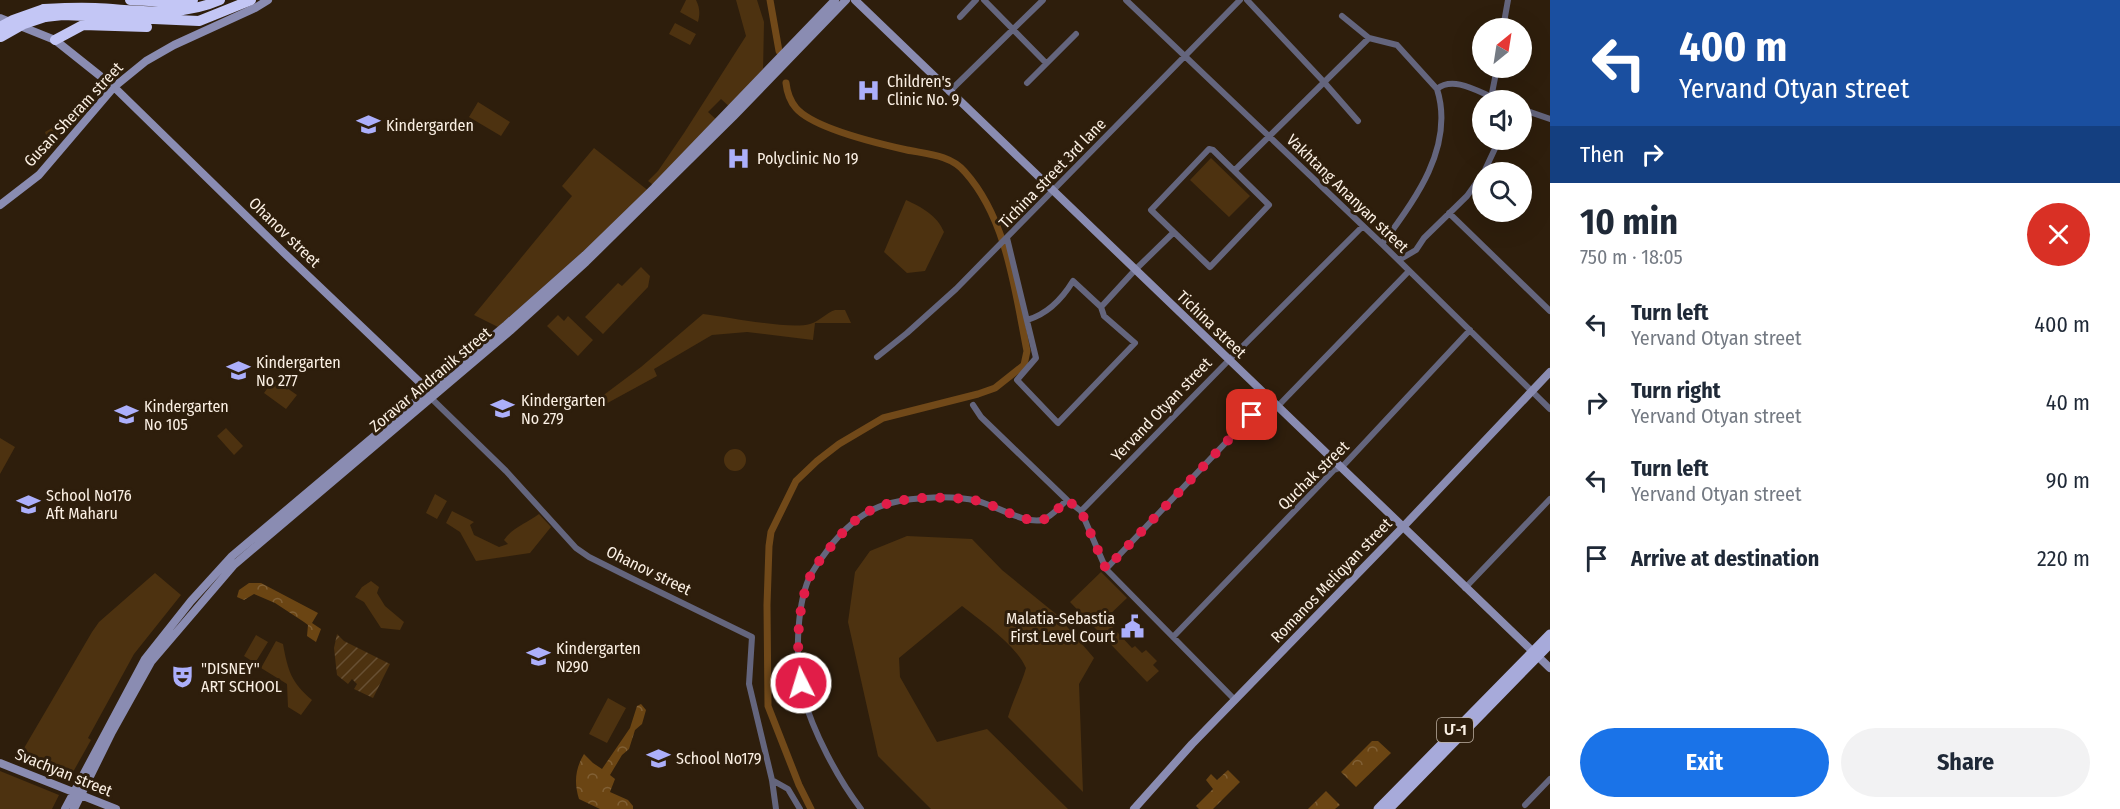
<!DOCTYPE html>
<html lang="en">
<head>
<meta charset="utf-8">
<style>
  :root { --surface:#fff; --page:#f2f2f3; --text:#1f2937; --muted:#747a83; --accent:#1a73e8 }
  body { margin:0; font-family:"Fira Sans Condensed","Noto Sans Armenian",sans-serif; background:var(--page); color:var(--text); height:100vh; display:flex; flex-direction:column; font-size:22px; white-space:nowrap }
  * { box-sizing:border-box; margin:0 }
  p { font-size:20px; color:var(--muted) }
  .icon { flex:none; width:33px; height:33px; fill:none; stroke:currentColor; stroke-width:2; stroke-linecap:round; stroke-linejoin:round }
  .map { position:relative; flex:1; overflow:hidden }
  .side { display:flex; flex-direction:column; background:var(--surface); width:570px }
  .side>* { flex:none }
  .top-card { background:#1a4fa0; color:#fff; overflow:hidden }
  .needle { width:39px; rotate:30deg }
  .tools { position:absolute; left:1472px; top:18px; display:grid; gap:12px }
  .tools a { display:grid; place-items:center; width:60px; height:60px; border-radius:50%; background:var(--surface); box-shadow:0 6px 24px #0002; font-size:30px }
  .pin { position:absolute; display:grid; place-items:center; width:51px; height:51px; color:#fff; margin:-26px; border-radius:12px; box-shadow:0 3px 9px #0006 }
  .me { position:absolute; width:66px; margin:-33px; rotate:355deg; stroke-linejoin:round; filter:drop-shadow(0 0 4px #0008) }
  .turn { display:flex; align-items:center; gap:21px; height:126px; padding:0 30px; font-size:27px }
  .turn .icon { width:78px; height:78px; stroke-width:2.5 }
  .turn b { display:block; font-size:42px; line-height:51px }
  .then { display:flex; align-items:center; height:57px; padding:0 30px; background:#0003; gap:12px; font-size:22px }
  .round { display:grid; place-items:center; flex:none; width:63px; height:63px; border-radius:32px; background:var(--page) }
  .summary { display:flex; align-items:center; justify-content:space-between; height:102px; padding:0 30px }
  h1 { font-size:36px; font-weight:700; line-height:45px }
  .action { display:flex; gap:12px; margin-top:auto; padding:12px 30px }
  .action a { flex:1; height:69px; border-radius:36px; background:var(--accent); color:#fff; font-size:24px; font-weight:700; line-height:69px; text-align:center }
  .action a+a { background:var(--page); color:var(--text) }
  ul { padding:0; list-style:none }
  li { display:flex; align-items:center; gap:18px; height:78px; padding:0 30px }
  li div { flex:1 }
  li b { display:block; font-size:22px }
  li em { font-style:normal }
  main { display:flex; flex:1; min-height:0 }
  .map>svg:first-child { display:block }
  .green { fill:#4d3210 }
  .forest { fill:url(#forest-crowns) }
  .garden { fill:url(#garden-furrows) }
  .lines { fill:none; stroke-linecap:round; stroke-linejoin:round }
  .canal { stroke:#714919; stroke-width:7 }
  .street { stroke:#64657d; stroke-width:6 }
  .secondary { stroke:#8a8cb2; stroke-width:8 }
  .primary { stroke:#a7aada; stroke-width:9 }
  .highway { stroke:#c3c6f5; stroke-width:10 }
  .highway-bridge { stroke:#c3c6f5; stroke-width:10 }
  .route { stroke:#e11d48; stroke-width:10; stroke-dasharray:0 18 }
  .labels { text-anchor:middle; stroke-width:6; stroke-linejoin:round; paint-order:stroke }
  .shield { fill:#2e1e0c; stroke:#beb1a3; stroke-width:1.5 }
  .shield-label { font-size:15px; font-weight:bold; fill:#fbf0e4 }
  .poi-label { font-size:16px; fill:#fbf0e4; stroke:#2e1e0c; text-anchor:start }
  .street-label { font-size:16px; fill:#fbf0e4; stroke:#2e1e0c }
</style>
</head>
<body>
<main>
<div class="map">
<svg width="1550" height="809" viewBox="0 0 1550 809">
  <defs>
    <pattern id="forest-crowns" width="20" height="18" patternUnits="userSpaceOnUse" patternTransform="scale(1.5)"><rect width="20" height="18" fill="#6b4513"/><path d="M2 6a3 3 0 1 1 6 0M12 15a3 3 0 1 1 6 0" fill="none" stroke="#816035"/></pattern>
    <pattern id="garden-furrows" width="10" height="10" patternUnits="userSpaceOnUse" patternTransform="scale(1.5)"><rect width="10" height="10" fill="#4d3210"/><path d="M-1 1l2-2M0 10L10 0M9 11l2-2" fill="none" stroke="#685033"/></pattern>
  </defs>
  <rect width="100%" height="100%" fill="#2e1e0c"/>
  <path class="green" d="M686 0H696C700 8 700 14 698 22L680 12Z
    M736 0H757L764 22 763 72 732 109 721 99 708 112 719 122 656 187 648 181 658 171 684 133 746 36Z
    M675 23 696 34 690 45 669 34Z
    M478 102 510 122 501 136 469 117Z
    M54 123 61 124 68 130 54 145 47 138 45 132 52 128Z
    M594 148 650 192 498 327 474 315 572 196 562 186Z
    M1211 158 1250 196 1229 217 1190 180Z
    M906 200C921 207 937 215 944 232L925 271 907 273 884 252Z
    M641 267 650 276 648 287 603 334 585 317 618 283 622 286Z
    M835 310H845L851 323H815L813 340 747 332 712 335 654 369 657 376 602 406 593 408V403L641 367 703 314C728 317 790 330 810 324 820 321 826 313 835 310Z
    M558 315 564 321 568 316 593 340 578 356 547 326Z
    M274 379 297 395 286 409 264 393Z
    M226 428 243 446 234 455 217 436Z
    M0 438 15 447 0 474Z
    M724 460a11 11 0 1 1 22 0a11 11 0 1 1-22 0Z
    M435 494 447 501 437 519 426 513Z
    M452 511 474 522 470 525 474 535 499 547 508 544 504 540C513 527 527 523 539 514L551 527 530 553 476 561 460 532 446 523Z
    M907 536 972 539 1002 570 1056 614 1094 658 1079 684 1083 792 1008 717C1013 700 1021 685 1026 668 1015 644 982 622 962 606L899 658 900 677 937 742 987 729 1068 809H931L878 756 848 622 855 572 870 551Z
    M1101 572 1127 598 1105 619 1132 648 1135 646 1142 653 1146 650 1157 661 1153 665 1159 671 1147 682 1070 602Z
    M155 573 181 595 134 654 88 738 91 740 73 772 57 773 20 755 92 632 99 622Z
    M371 581 379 587 377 593 385 606 404 622 400 630 381 628 364 602 355 597 362 587Z
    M256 635 268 642 255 663 244 656Z
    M276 641 283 644C288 671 291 682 312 700L301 715 288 707 287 684 261 668Z
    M608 698 626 708 607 743 589 734Z
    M0 771 59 795 52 809H0Z"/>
  <path class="forest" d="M249 583H261L318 613 312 623 321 629 316 642 307 636 308 625 304 622 275 603 254 594 244 600 237 597 239 590Z
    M641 704 646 710 642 724 635 730 629 749 622 755 610 775 615 779 610 792 628 800 633 806V809H600L579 799C574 783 575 769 584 754L593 763 602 769 630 728 637 706Z
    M1372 741H1378L1391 753 1356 787 1341 772Z
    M1228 770 1240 782 1213 809H1199L1196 806 1213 789 1206 780 1211 774 1217 780Z
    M1326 791 1340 805 1335 809H1308Z"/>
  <path class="garden" d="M337 634 344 641 390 664 373 698 354 689 357 684 352 679 348 684 337 675 334 648Z"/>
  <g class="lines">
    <path class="canal" d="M770 0 779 51
      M786 83C787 92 790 101 796 108 814 129 880 144 907 150 927 154 951 155 965 172 1007 219 1015 291 1027 351L1024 365 995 388 978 394 883 418 839 444 817 461 796 481 771 532 769 546 767 605 768 706 799 785 811 809"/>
    <path class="street" d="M984 0 1046 63
      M1126 0 1382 244 1550 409
      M1247 0 1323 81 1358 121
      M1342 16 1369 38 1397 45 1437 89C1455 146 1415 201 1382 244
      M960 17 976 0
      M1503 28 1508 0
      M1027 83 1076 34
      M1437 89C1454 75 1480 93 1499 100
      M949 92 1043 0
      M1491 98 1497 68
      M1521 109 1550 119
      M1209 149 1213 150 1269 205 1210 267 1151 210Z
      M1234 171 1369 38
      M1484 172 1499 140
      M1449 213 1550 311
      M1007 238 1036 358 1017 380 1058 423 1135 343 1104 316 1101 307 1073 281C1062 299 1048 314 1027 320
      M1399 260 1416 250 1424 238 1467 196 1482 175
      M1101 307 1135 270 1173 233
      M877 357 907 333 956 289 1240 0
      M431 398 506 471 576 548 589 557 631 578 752 637 749 684 772 780 776 809
      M973 405 981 417 1067 500 1081 511 1228 361 1363 226
      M1277 407 1409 271
      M1081 511 1106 569 1235 700
      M1106 569 1268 398
      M1465 588 1550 499
      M1173 637 1334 470 1342 467 1470 330
      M772 780 788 789 800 809
      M1525 805 1550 779
      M861 809C838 779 813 732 803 695 795 663 796 609 809 578 815 566 824 555 832 544 848 525 866 509 891 503 914 497 953 495 977 501 995 505 1024 524 1042 520 1052 517 1059 507 1067 500"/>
    <path class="secondary" d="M855 0 1550 668
      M0 18 55 40 114 87 281 250 431 393
      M0 205 39 175 114 87 146 61 174 45 255 8 268 0
      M0 763 116 809
      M65 809 145 659 191 601 232 556 506 325 585 255 654 188 835 0
      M74 809 112 732 151 662 234 565 510 331 586 262 733 117 846 0
      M1134 809 1192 744 1403 527 1550 372"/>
    <path class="primary" d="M1378 809 1550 634
      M1389 809 1550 644"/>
    <path class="highway" d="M130 0 168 2 193 0
      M44 9C61 8 78 7 95 8 139 10 179 18 220 0
      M45 17 63 15 199 21 251 0
      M55 40 83 25 147 27"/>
    <path class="highway-bridge" d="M0 27 13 20 44 9
      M1 37 24 24 45 17"/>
  </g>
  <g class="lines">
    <path class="route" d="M801 683C796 651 797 610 809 579 815 565 825 553 835 542 845 529 857 517 873 509 902 496 941 496 972 500 993 502 1022 524 1042 520 1052 517 1059 507 1067 500L1081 511 1106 569 1252 415"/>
  </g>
  <defs>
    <symbol id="hospital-bare" viewBox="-9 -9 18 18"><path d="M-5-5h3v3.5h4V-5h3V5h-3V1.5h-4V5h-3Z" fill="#acaffb" stroke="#2e1e0c" stroke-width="2.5" paint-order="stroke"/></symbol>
    <symbol id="school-bare" viewBox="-9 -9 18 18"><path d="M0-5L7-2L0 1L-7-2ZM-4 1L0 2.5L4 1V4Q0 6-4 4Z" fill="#acaffb" stroke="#2e1e0c" stroke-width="2.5" paint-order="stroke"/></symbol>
    <symbol id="civic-bare" viewBox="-9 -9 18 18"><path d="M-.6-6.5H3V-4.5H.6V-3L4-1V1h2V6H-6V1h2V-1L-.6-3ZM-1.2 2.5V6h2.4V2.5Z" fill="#acaffb" stroke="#2e1e0c" stroke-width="2.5" paint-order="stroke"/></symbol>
    <symbol id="theatre-bare" viewBox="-9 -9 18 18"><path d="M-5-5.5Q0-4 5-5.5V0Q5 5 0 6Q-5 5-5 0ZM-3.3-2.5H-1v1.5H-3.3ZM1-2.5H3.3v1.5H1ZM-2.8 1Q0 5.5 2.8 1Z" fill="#acaffb" stroke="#2e1e0c" stroke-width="2.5" paint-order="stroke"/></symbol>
  </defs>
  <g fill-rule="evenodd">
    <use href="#hospital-bare" x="852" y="74" width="33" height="33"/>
    <use href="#school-bare" x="352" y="108" width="33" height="33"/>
    <use href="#hospital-bare" x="722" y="142" width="33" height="33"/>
    <use href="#school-bare" x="222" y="354" width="33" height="33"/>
    <use href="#school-bare" x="486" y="392" width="33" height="33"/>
    <use href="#school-bare" x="110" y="398" width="33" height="33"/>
    <use href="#school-bare" x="12" y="488" width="33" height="33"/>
    <use href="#civic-bare" x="1116" y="610" width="33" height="33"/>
    <use href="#school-bare" x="522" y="640" width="33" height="33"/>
    <use href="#theatre-bare" x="166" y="660" width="33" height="33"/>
    <use href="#school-bare" x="642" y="742" width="33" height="33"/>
  </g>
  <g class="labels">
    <rect class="shield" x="1437" y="718" width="36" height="24" rx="4.5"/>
    <g class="shield-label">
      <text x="1455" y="735">Մ-1</text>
    </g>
    <g class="poi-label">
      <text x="887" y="87">Children's<tspan x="887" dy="18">Clinic No. 9</tspan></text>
      <text x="386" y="131">Kindergarden</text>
      <text x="757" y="164">Polyclinic No 19</text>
      <text x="256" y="368">Kindergarten<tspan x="256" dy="18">No 277</tspan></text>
      <text x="521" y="406">Kindergarten<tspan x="521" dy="18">No 279</tspan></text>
      <text x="144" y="412">Kindergarten<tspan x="144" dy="18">No 105</tspan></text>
      <text x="46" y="501">School No176<tspan x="46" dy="18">Aft Maharu</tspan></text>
      <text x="1115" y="624" text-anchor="end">Malatia-Sebastia<tspan x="1115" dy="18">First Level Court</tspan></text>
      <text x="556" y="654">Kindergarten<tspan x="556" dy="18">N290</tspan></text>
      <text x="201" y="674">"DISNEY"<tspan x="201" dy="18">ART SCHOOL</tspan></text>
      <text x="676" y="764">School No179</text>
    </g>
    <g class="street-label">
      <text transform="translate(73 114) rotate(-47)" y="6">Gusan Sheram street</text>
      <text transform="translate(1052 173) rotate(-46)" y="6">Tichina street 3rd lane</text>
      <text transform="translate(1348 193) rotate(44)" y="6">Vakhtang Ananyan street</text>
      <text transform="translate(285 232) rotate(44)" y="6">Ohanov street</text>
      <text transform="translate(1212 324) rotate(44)" y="6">Tichina street</text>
      <text transform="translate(430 379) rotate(-40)" y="6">Zoravar Andranik street</text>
      <text transform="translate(1161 409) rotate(-46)" y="6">Yervand Otyan street</text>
      <text transform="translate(1313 475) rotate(-44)" y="6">Quchak street</text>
      <text transform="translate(649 570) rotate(26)" y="6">Ohanov street</text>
      <text transform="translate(1331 580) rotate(-46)" y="6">Romanos Meliqyan street</text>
      <text transform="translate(64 772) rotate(22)" y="6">Svachyan street</text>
    </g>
  </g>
</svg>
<div class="tools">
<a><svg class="needle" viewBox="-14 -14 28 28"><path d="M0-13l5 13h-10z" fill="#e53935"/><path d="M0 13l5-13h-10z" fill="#747a83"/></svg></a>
<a><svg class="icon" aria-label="sound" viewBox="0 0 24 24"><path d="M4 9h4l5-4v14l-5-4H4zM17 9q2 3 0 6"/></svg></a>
<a><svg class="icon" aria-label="search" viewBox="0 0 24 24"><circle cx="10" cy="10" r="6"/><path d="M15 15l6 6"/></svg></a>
</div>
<div class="pin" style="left:1252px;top:415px;background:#d93025"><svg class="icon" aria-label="arrive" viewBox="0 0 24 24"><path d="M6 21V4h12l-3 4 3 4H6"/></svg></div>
<svg class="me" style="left:801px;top:683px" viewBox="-20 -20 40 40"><circle r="17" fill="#e11d48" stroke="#fff" stroke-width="3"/><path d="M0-11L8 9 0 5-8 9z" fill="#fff"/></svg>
</div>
<section class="side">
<div class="top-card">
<div class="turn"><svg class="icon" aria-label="left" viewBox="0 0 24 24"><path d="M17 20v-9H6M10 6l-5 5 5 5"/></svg><div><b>400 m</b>Yervand Otyan street</div></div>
<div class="then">Then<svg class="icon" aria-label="right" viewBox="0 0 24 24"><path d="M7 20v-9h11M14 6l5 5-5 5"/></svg></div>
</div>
<div class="summary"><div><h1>10 min</h1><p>750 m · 18:05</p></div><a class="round" style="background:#d93025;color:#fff"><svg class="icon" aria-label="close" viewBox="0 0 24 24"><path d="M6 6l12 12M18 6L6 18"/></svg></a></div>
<ul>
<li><svg class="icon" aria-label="left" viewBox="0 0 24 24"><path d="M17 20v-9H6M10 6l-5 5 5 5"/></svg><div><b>Turn left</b><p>Yervand Otyan street</p></div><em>400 m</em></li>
<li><svg class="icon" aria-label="right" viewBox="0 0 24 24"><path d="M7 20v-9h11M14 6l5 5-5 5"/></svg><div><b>Turn right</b><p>Yervand Otyan street</p></div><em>40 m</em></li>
<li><svg class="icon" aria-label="left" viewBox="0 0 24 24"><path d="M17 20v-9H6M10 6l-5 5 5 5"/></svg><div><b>Turn left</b><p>Yervand Otyan street</p></div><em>90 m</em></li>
<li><svg class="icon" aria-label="arrive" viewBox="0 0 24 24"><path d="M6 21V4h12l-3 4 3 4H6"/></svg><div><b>Arrive at destination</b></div><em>220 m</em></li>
</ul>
<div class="action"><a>Exit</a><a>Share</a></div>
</section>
</main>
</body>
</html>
